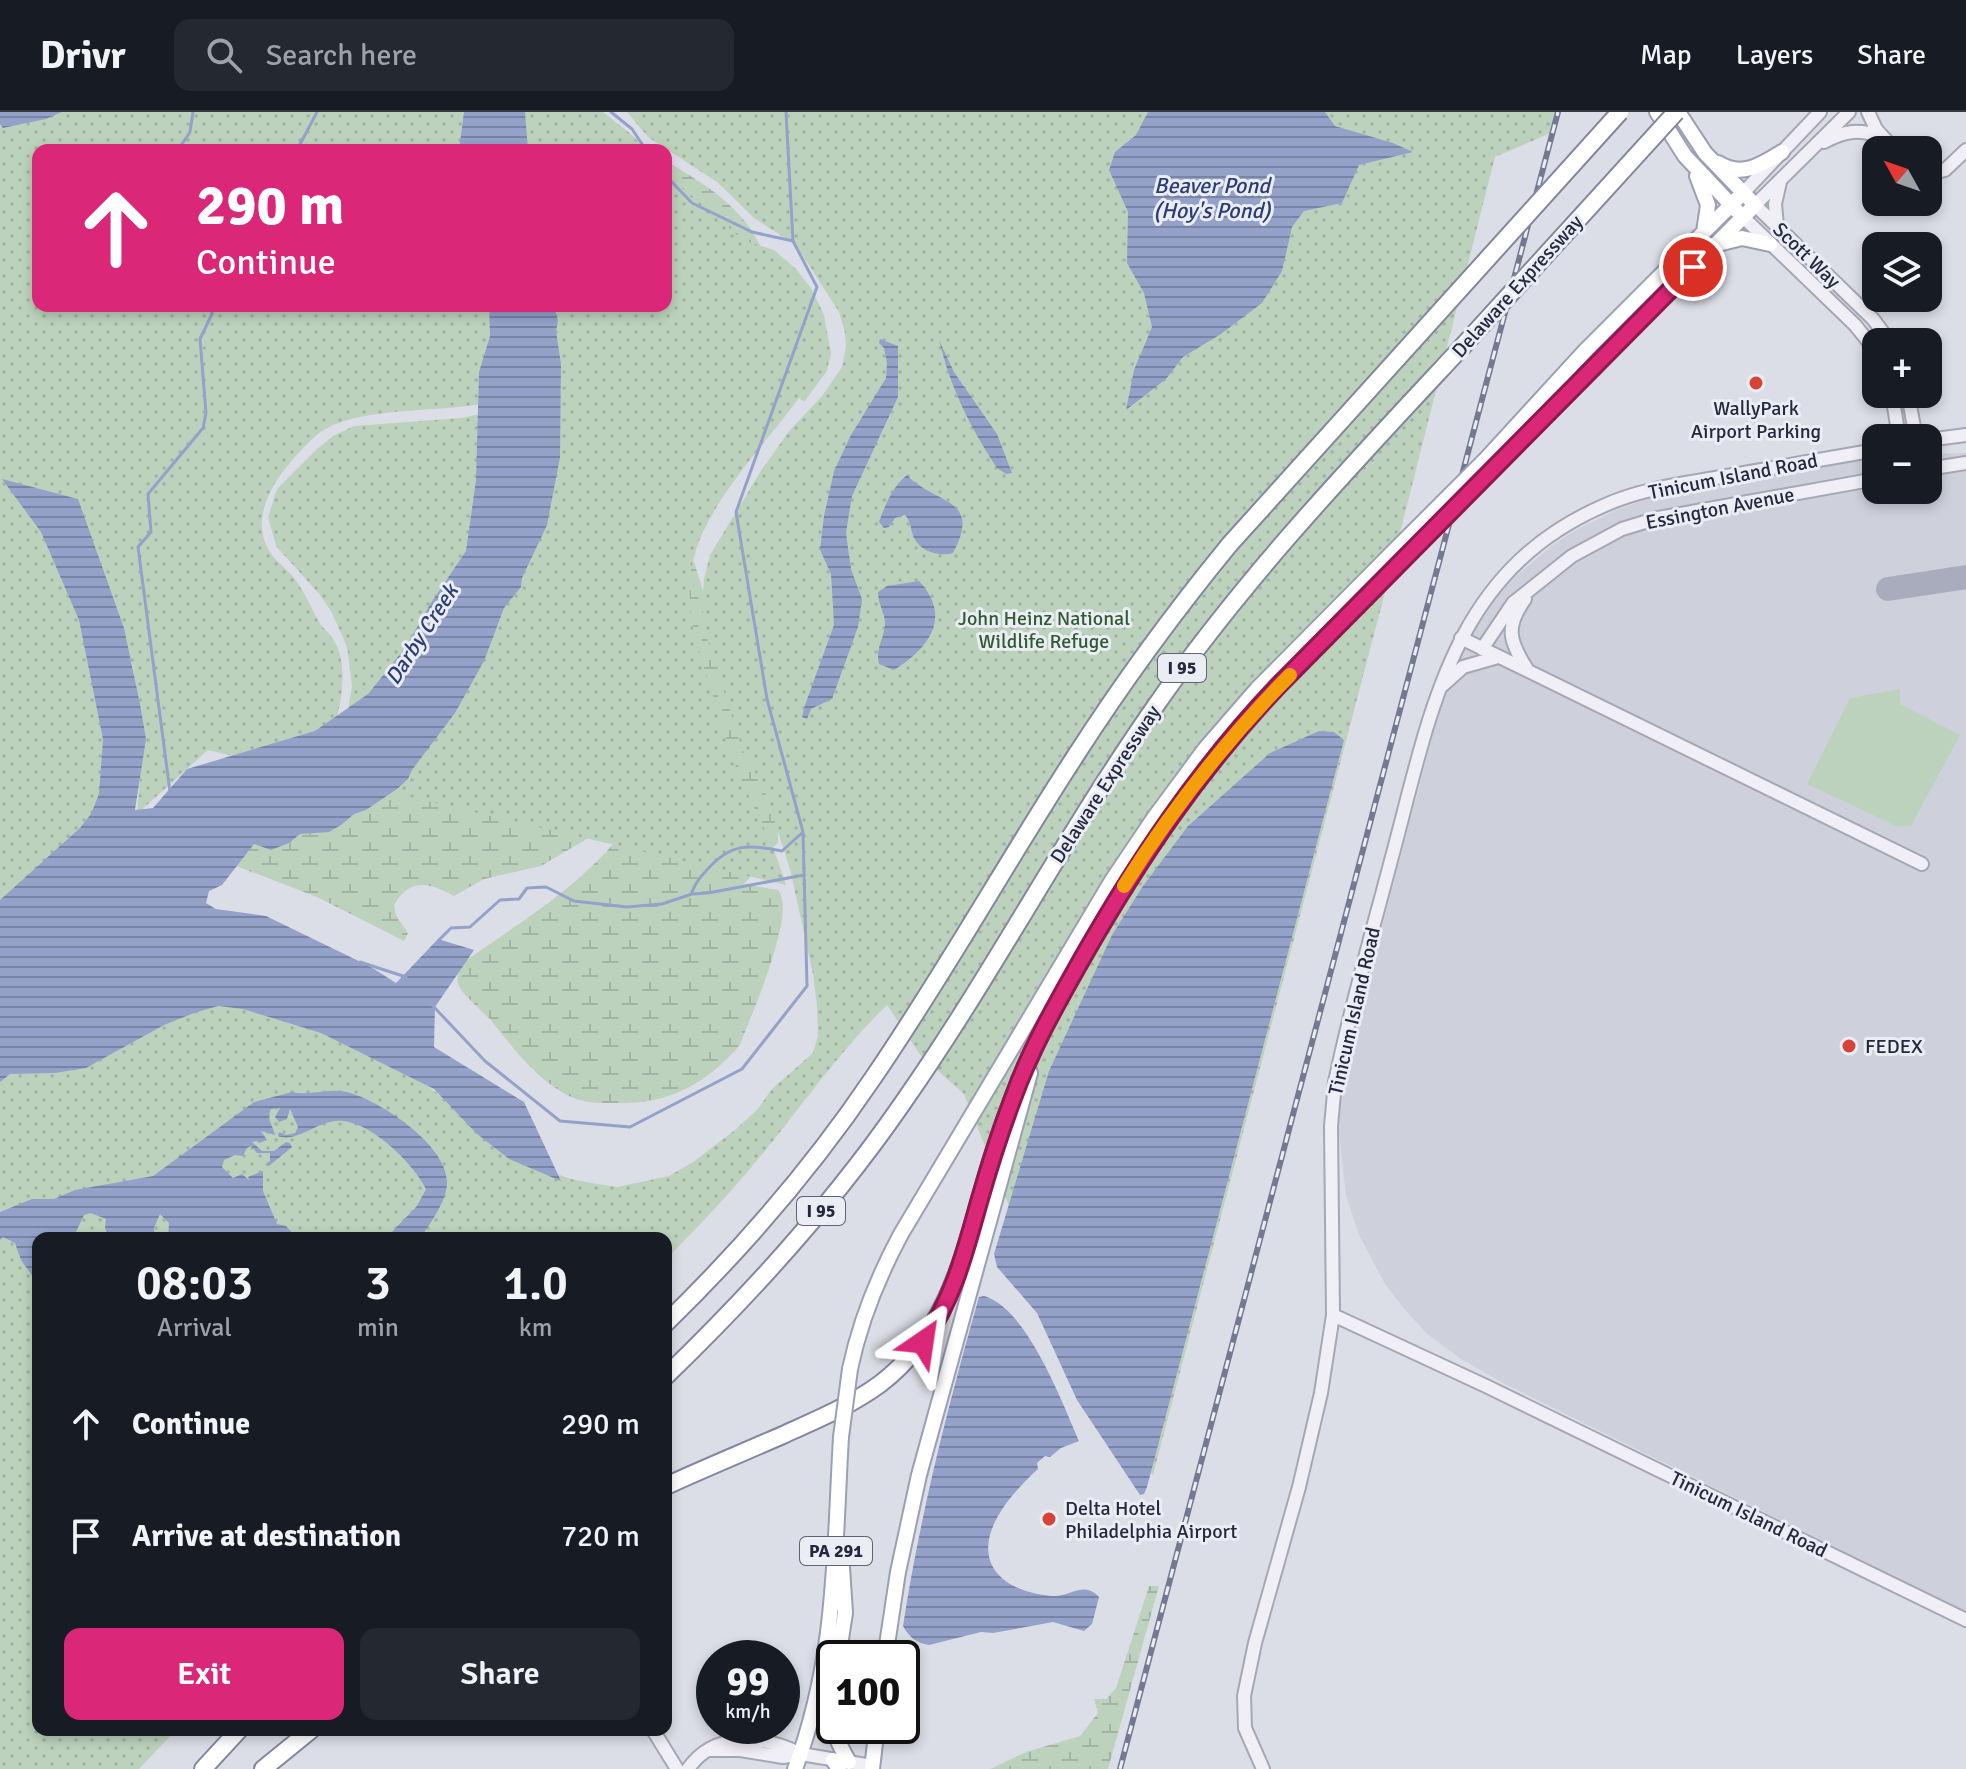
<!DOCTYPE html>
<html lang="en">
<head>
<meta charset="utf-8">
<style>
  :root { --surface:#171b24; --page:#242831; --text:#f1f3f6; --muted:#9ea1a6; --line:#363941; --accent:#db2777 }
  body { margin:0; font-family:Signika,sans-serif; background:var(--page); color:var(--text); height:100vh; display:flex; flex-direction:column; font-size:30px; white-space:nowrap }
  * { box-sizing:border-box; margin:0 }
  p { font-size:26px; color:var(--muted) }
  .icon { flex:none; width:44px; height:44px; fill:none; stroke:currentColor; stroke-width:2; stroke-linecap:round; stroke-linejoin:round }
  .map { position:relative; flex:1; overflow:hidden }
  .sheet { position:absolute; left:32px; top:1120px; width:640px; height:504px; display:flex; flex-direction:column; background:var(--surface); border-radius:16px; box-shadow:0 4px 12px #0003 }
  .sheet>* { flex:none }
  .guide { position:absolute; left:32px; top:32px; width:640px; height:168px; border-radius:16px; box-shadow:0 4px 12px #0003; background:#db2777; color:#fff; overflow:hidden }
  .needle { width:52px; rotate:310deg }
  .buttons { position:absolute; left:1862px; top:24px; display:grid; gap:16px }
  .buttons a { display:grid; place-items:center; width:80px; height:80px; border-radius:16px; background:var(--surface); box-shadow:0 4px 12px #0003; font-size:40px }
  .speed { position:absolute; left:696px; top:1528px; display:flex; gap:16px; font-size:40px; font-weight:700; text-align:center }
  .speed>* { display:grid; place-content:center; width:104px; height:104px; border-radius:50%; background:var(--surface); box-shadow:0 4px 12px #0003; line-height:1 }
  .speed small { font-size:20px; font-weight:400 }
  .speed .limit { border:4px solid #111; border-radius:12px; background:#fff; color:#111 }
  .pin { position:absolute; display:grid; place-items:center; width:68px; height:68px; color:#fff; margin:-34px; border:4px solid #fff; border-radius:50%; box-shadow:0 2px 8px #0007 }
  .me { position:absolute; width:88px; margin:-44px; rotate:32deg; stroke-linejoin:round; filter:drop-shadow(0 0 6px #0008) }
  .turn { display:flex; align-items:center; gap:28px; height:168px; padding:0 32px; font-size:36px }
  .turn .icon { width:104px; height:104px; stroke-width:2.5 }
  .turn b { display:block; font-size:56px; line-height:68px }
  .eta { display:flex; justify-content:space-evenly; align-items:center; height:136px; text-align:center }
  .eta b { font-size:48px; font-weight:600; line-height:56px }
  .action { display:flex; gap:16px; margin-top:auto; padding:16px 32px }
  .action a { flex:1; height:92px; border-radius:16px; background:var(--accent); color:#fff; font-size:32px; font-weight:600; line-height:92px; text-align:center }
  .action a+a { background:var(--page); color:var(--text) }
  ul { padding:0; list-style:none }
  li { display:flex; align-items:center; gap:24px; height:112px; padding:0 32px }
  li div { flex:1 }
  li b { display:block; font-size:30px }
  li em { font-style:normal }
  header { display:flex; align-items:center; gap:48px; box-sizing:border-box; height:112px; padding:0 40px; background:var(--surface); border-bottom:2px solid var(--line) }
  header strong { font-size:38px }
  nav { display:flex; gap:44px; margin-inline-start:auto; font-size:28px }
  .search { width:560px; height:72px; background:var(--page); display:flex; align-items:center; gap:20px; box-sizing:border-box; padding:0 28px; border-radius:16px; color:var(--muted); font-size:30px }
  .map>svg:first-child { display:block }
  .built { fill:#ced0dc }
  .wetland { fill:url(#wetland-marsh) }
  .park { fill:url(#park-dots) }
  .pitch { fill:#bdd2bc }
  .water { fill:url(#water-rules) }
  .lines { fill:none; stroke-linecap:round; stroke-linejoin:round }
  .stream { stroke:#94a2ca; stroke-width:3 }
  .taxiway { stroke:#a8acbc; stroke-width:24 }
  .minor-casing { stroke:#a5a7b4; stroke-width:16 }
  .major-casing { stroke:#9a9fb4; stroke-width:18 }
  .highway-casing { stroke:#82879f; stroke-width:20 }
  .minor { stroke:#efeff5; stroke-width:12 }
  .major { stroke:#fff; stroke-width:14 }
  .highway { stroke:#fff; stroke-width:16 }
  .rail-casing { stroke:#747992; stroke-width:6 }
  .rail { stroke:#ebedf5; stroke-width:3; stroke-dasharray:9; stroke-linecap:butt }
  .major-bridge-casing { stroke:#9a9fb4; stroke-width:18; stroke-linecap:butt }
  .highway-bridge-casing { stroke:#82879f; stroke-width:20; stroke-linecap:butt }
  .major-bridge { stroke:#fff; stroke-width:14 }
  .highway-bridge { stroke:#fff; stroke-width:16 }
  .route-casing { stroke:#8e194d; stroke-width:20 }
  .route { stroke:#db2777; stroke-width:14 }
  .slow { stroke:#f59e0b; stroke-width:14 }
  .poi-dot { fill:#d74336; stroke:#ebedf5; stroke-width:3 }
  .labels { text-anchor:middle; stroke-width:6; stroke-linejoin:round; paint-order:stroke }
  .shield { fill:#ebedf5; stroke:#606375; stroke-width:2 }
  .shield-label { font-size:18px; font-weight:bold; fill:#25283e }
  .street-label { font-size:20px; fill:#25283e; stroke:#ebedf5 }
  .poi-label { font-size:20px; fill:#25283e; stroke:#ebedf5; text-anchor:start }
  .park-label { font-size:20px; fill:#315b33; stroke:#ebedf5 }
  .water-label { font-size:22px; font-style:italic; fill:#2c3c75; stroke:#ebedf5 }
</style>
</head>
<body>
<header>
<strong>Drivr</strong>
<div class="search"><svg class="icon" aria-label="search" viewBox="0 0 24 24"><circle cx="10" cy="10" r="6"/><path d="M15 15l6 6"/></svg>Search here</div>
<nav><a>Map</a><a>Layers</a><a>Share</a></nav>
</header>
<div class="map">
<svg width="1966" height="1657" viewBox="0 0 1966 1657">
  <defs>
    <pattern id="wetland-marsh" width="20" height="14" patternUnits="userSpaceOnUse" patternTransform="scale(2)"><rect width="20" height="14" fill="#bdd2bc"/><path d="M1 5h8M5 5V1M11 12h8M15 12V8" fill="none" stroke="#a2b4a3"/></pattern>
    <pattern id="park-dots" width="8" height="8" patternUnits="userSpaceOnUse" patternTransform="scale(2)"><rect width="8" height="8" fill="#bdd2bc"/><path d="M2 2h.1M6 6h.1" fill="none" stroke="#a2b4a3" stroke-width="1.8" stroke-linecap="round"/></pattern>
    <pattern id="water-rules" width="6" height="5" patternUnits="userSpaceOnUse" patternTransform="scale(2)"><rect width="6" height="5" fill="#94a2ca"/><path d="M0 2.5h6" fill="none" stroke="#7984a5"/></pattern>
  </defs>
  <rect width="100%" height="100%" fill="#dcdee7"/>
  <path class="built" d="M1966 341V1500L1501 1270 1461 1247 1426 1221 1401 1193 1385 1172 1359 1123 1346 1083 1339 1021V987L1347 947 1436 611 1463 537 1497 485 1516 464 1554 432 1576 418 1616 398 1654 385 1876 346V378H1928V342Z"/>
  <path class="wetland" d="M666 49C694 66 721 81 742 106 753 118 761 135 769 150L686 442 694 450 778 714V731C764 742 757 759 744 772L778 778C798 800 750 905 740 933 703 975 666 993 611 991 596 991 583 991 569 984 538 968 515 939 494 912 486 901 460 882 458 871 456 862 460 855 465 849 521 810 581 774 623 720L666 194Z
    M296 651 595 722 541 754 484 767 454 784C429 771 411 765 394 793L396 803 408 821 404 829 317 785 223 749Z
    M1149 1474H1159L1108 1657H990L1026 1640 1080 1624 1098 1601 1094 1587H1106L1116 1576Z"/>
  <path class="park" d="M0 0H477L479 38H38V194H521L497 289C446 301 390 294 341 310 318 317 305 334 290 351 268 376 249 414 273 444 279 452 288 458 294 466 305 480 312 498 321 513 326 519 333 525 336 532 347 554 342 587 336 610L265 652 208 638 137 702 142 636 133 555 124 528 130 647 0 844Z
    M506 0H603L632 23 646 38H512Z
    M627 0H1559L1553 20 1495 45 1382 492 1153 1363 1136 1345 1013 1104 964 982 921 944 887 893C844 935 810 982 773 1029 740 1070 704 1110 666 1147V1126H38V1618H176L139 1657H0V969L10 962 23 946 173 836 425 972 534 1054 571 1067 597 1072 617 1075 669 1064 693 1050 735 1018 757 998 772 977 813 941 818 924 817 894 813 862 790 757 764 677 742 637 706 523 702 495 704 467 710 443 762 357 790 318 822 284 842 255 846 235 845 221 839 200 796 133 754 106 717 70 648 25Z
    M666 61 736 122 751 131 774 138 795 156 811 176 824 203 831 241 827 259 804 290 799 286C766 331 727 370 703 420 679 472 691 517 708 568 718 597 725 626 736 655 752 695 774 730 786 773L324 665 437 543 535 194H666Z
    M494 299 506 377 430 529 347 604 352 574 347 535 332 501 320 483 276 434 268 405 277 377 317 337 333 324 354 314 461 306Z"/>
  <path class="pitch" d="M1900 577V592L1960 623 1911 714H1896L1807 672 1850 586Z"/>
  <path class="water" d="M0 0H62L46 7 3 16 0 12Z
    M464 0H525L528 38H459Z
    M1148 0H1325L1335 14 1393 31 1413 40 1359 53 1342 91 1304 99 1292 115 1282 159 1262 191 1221 222 1183 245 1166 267 1126 298 1134 258 1152 215 1144 181 1127 151 1128 100 1109 58 1115 40 1136 23Z
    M489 194H554L558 209 556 219 561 252 560 345 547 413 522 466 521 475 504 496 484 549 455 601 412 658 408 667 397 677 366 698 354 702 341 713 329 720 300 722 289 731 271 738 254 732 222 773 209 779 206 791 216 797 266 804 371 855 396 871 438 827 474 838 435 895 434 935 524 990 561 1069 509 1047 476 1021 434 977 321 921 243 897 218 894 194 901 164 913 86 956 55 961 10 962 0 970V788L80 716 91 702 99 682 103 627 79 508 41 420 2 367 78 387 124 516 140 592 146 627 135 698 153 696 187 657 315 619 368 582 405 536 431 491 466 439 476 368 479 260 490 224Z
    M880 227 898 234V285L852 384 846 421 851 457 862 487 858 515 832 587 811 597 807 607 802 605 805 593 834 513 831 462 820 438 824 404 834 359 851 323 886 266 887 251 884 236 879 231Z
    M939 228 954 260 997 322 1012 361 1006 362 997 356C969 313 951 277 939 228Z
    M907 363C935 393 983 385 953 441 940 445 921 440 914 426 910 417 912 411 905 403L895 406 889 415 884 416 879 410C885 393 893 374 907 363Z
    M919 469C952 504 930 536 894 558L879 552C875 537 884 527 885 512 885 500 878 493 878 480L887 474Z
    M1319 619 1334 620 1344 628 1147 1375 1144 1382 1140 1383 1077 1288 1037 1201 997 1155 994 1142 1049 959 1112 823 1143 774 1188 714 1270 641Z
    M292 980C310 984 328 976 347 980 379 988 448 1033 447 1071 446 1091 431 1109 421 1126H386L417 1094 426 1077C413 1051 368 1006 336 1009 317 1010 296 1031 278 1024L279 1020 286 1023 295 1021 298 1015 290 997 287 1007 279 1010 275 1005 280 996 271 997C266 1007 273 1014 275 1023L261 1019 267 1028 259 1031 257 1029 252 1030 262 1039H274L286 1030 290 1031 292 1035 269 1054 265 1053 270 1049V1041H257L251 1034 247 1036 243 1044 235 1043 224 1048 222 1055 233 1066 242 1062 249 1068 248 1065 263 1059V1079L277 1112 286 1114 297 1126H168L169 1111 160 1102 154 1116V1126H107L113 1120 107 1121 105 1116 106 1107 91 1101 84 1103 75 1122 69 1121 62 1126H38V1172L21 1148 15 1131 3 1125 0 1128V1100L32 1087H54L75 1078 153 1064 254 990Z
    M984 1184C1027 1196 1062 1290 1079 1329L1061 1336 1050 1345 1045 1344 1037 1351 1038 1357C1023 1371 1008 1386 998 1404 970 1453 1006 1481 1053 1484 1070 1485 1084 1468 1099 1485L1092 1512 1084 1519 1053 1510 993 1521 981 1520 929 1533C916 1531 909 1525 903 1514 920 1403 948 1294 979 1185Z"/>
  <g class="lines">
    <path class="stream" d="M611 0 632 17 646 38
      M178 38 190 20 193 0
      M297 38 317 0
      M666 64 692 91 752 120 793 129
      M170 680 138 435 151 420 148 382 203 316 206 301 200 227 212 202 211 194
      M692 780C695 772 700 765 706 759 730 731 748 732 782 739L803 720
      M439 828 451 816 470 815 500 788 519 787 527 776 546 775 574 789 627 795 662 792 692 782 708 781 804 763
      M360 850 406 865
      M433 894 485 949 560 1009 630 1015 742 957 807 874 803 720 767 587 736 400 817 175 793 129 786 0"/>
    <path class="taxiway" d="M1888 477 1966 465"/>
    <defs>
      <path id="minor" d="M1849 0 1755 93 1873 207 1890 230
        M1868 0 1876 17 1895 38
        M1824 30C1846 18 1859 17 1882 25
        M1928 62 1945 58 1966 38
        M1743 81 1820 0
        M1743 105 1855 213 1876 239
        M1777 114 1775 92 1780 70
        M1892 282 1899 326
        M1908 282 1916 326
        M1928 328 1966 323
        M1928 357 1966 351
        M1525 487C1505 515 1509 529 1527 557
        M1461 526 1922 752
        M1482 537 1513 491 1572 444 1622 417 1658 406 1876 367
        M1443 573 1463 555 1498 545
        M1333 1203 1486 1274 1966 1508
        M653 1618 677 1657
        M708 1638H740L783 1645 801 1642 872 1654
        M688 1657C714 1619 764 1623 801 1642
        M1263 1657 1245 1616 1244 1584 1255 1531 1299 1375 1321 1281 1333 1203 1331 1014 1335 970C1351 893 1373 817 1393 741 1431 599 1452 460 1603 394 1640 377 1681 372 1721 365 1773 356 1824 347 1876 338"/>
      <path id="major" d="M1657 0 1685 44 1737 99
        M1718 51C1742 66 1761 53 1782 40
        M1697 64 1708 93 1704 120
        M1718 132 1742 126 1770 132
        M1487 346 1585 239 1743 81
        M1482 367 1755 93 1705 41 1678 0
        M1061 886C1073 857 1091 828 1108 801 1189 664 1286 564 1397 452
        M850 1257C860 1209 878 1165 901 1122L1111 770 1154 706 1205 637 1257 577 1391 442
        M838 1546 845 1501 842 1455
        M885 1546 898 1460 919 1363 1030 961
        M834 1568C826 1604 831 1619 849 1650
        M833 1648 839 1657
        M795 1657C837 1543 834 1444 841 1325
        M872 1657 877 1614"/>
      <path id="highway" d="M666 1211C743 1136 813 1055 873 966 945 861 1007 749 1076 643 1123 570 1175 499 1230 432
        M666 1264C753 1180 833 1092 902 992 991 865 1063 727 1152 599 1243 467 1353 352 1462 235
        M666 1374C705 1356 744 1340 783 1323 816 1308 850 1294 880 1272 954 1216 967 1127 993 1043 1012 985 1034 929 1065 876
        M203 1657 239 1618
        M263 1657 311 1618"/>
    </defs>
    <use href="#minor" class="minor-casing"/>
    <use href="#major" class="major-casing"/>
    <use href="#highway" class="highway-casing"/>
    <use href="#minor" class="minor"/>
    <use href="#major" class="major"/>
    <use href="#highway" class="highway"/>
    <defs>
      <path id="rail" d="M1120 1657 1558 0"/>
    </defs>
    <use href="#rail" class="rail-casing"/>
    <use href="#rail" class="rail"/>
    <defs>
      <path id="major-bridge" d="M1391 442 1487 346
        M1397 452 1482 367
        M841 1325 850 1257"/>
      <path id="highway-bridge" d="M1462 235 1676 0
        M1230 432 1620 0"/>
    </defs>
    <use href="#major-bridge" class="major-bridge-casing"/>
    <use href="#highway-bridge" class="highway-bridge-casing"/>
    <use href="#major-bridge" class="major-bridge"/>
    <use href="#highway-bridge" class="highway-bridge"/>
  </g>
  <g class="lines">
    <defs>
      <path id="route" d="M923 1230C953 1188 965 1140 979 1090 989 1055 1000 1020 1013 986 1031 936 1057 891 1083 845 1139 747 1200 656 1278 574L1693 155"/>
    </defs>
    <use href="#route" class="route-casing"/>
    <use href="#route" class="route"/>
    <path class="slow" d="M1124 774C1172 697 1227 627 1290 563"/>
  </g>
  <g class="poi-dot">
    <circle cx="1756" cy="271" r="8"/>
    <circle cx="1849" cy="934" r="8"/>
    <circle cx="1049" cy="1407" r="8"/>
  </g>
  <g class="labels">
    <g class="shield">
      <rect x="1158" y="542" width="48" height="28" rx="6"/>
      <rect x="797" y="1085" width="48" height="28" rx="6"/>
      <rect x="800" y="1425" width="72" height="28" rx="6"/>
    </g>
    <g class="shield-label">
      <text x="1182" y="562">I 95</text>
      <text x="821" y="1105">I 95</text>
      <text x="836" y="1445">PA 291</text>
    </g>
    <g class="street-label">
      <text transform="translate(1807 143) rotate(44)" y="7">Scott Way</text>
      <text transform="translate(1517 174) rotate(-48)" y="7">Delaware Expressway</text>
      <text transform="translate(1733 364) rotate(-11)" y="7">Tinicum Island Road</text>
      <text transform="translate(1720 396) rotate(-11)" y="7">Essington Avenue</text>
      <text transform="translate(1105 672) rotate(-57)" y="7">Delaware Expressway</text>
      <text transform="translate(1354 899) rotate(-77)" y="7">Tinicum Island Road</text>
      <text transform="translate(1749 1402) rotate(26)" y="7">Tinicum Island Road</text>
    </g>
    <g class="poi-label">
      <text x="1756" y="303" text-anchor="middle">WallyPark<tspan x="1756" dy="23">Airport Parking</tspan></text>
      <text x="1865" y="941">FEDEX</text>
      <text x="1065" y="1403">Delta Hotel<tspan x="1065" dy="23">Philadelphia Airport</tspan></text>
    </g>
    <g class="park-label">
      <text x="1044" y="513">John Heinz National<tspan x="1044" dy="23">Wildlife Refuge</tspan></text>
    </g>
    <g class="water-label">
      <text x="1212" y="81">Beaver Pond<tspan x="1212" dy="25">(Hoy's Pond)</tspan></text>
      <text transform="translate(421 522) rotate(-57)" y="8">Darby Creek</text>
    </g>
  </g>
</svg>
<div class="buttons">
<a><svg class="needle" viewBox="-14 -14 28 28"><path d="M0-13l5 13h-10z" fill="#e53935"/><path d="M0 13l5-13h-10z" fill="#9ea1a6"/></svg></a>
<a><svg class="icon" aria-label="layers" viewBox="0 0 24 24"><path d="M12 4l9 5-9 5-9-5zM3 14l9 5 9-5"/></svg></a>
<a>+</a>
<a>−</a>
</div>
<div class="speed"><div>99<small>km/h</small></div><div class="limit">100</div></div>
<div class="pin" style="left:1693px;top:155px;background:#d93025"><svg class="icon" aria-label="arrive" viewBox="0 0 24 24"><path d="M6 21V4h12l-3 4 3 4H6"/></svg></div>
<svg class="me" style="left:923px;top:1230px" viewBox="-20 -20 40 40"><path d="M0-17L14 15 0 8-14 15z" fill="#db2777" stroke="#fff" stroke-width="4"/></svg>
<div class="guide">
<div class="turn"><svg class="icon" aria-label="ahead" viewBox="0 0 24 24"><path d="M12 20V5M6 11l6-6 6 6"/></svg><div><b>290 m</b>Continue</div></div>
</div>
<section class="sheet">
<div class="eta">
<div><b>08:03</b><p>Arrival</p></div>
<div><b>3</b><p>min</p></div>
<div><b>1.0</b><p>km</p></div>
</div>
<ul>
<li><svg class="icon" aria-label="ahead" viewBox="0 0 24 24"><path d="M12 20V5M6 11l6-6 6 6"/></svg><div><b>Continue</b></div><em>290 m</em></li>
<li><svg class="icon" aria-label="arrive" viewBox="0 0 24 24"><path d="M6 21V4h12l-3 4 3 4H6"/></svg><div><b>Arrive at destination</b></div><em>720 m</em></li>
</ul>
<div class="action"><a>Exit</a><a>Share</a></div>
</section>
</div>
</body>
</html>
